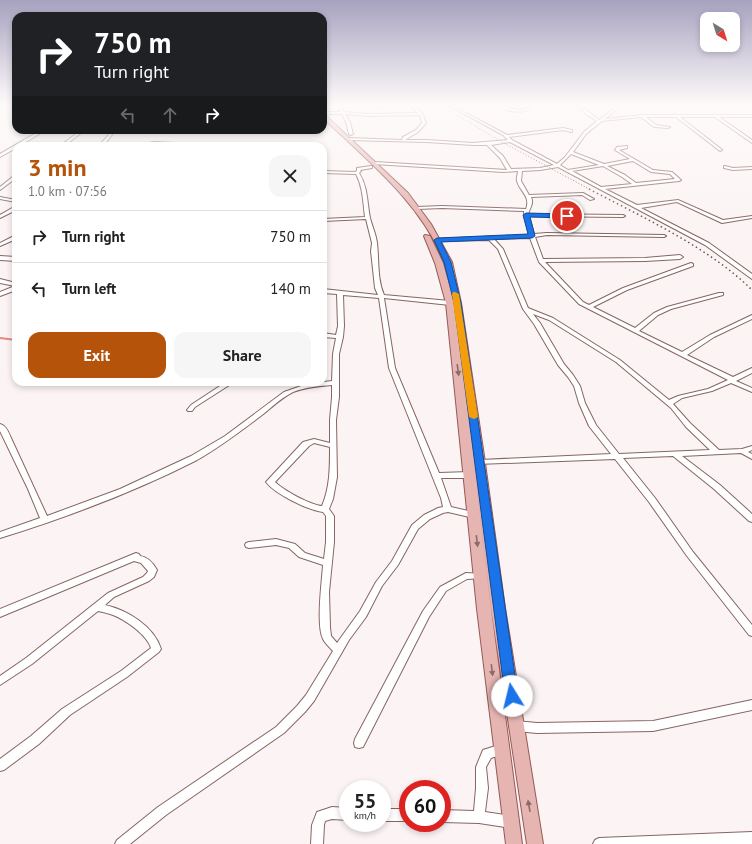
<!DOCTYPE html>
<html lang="en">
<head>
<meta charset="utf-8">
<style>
  :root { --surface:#fff; --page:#f6f6f6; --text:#222; --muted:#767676; --line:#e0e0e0; --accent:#b45309 }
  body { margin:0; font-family:"PT Sans",sans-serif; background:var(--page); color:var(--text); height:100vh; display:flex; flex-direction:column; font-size:15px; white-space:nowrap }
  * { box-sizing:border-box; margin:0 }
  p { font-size:13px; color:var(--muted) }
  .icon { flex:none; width:22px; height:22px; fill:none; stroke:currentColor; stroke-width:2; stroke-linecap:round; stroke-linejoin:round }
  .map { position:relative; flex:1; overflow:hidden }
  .sheet { position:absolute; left:12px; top:142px; width:315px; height:244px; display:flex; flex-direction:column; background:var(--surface); border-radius:12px; box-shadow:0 2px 6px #0003 }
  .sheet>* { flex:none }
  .guide { position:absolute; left:12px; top:12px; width:315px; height:122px; border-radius:12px; box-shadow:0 2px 6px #0003; background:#202124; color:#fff; overflow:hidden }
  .needle { width:26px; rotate:142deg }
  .fabs { position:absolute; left:700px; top:12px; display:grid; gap:8px }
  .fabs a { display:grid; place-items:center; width:40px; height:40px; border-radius:8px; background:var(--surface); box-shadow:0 2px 6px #0003; font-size:20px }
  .speed { position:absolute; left:339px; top:780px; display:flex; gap:8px; font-size:20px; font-weight:700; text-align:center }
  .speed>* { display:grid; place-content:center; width:52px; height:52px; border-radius:50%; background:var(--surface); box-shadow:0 2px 6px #0003; line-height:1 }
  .speed small { font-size:10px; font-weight:400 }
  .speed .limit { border:6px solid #d22; background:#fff; color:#111 }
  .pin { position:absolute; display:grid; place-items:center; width:34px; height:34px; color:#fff; margin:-17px; border:2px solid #fff; border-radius:50%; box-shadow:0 1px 4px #0007 }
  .me { position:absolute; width:44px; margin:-22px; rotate:351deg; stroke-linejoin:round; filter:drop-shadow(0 0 3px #0008) }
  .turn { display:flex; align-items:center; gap:14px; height:84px; padding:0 16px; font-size:18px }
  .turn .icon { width:52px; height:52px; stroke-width:2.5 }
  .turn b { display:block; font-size:28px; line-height:34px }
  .lanes { display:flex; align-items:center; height:38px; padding:0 16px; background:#0003; justify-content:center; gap:20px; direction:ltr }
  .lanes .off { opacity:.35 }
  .round { display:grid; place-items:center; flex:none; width:42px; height:42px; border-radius:12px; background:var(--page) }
  .summary { display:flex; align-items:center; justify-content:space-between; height:68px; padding:0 16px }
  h1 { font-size:24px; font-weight:700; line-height:30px; color:var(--accent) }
  .primary-button { display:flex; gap:8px; margin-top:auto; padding:8px 16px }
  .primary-button a { flex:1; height:46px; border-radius:12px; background:var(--accent); color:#fff; font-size:16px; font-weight:700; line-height:46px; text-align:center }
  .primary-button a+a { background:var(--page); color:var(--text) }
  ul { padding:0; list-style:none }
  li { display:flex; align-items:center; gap:12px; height:52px; padding:0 16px; border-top:1px solid var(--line) }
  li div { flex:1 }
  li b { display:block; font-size:15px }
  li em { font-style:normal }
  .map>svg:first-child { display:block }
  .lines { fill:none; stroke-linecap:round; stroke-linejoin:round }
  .stream { stroke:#e68782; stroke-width:2 }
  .street-casing { stroke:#866562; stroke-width:2 }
  .primary-casing { stroke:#945a56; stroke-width:2 }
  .street { fill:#fff; fill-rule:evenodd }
  .primary { fill:#e6b5b2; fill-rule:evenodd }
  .rail-far1 { stroke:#615555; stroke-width:1; stroke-dasharray:1 2; stroke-linecap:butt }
  .rail { stroke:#615555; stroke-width:1.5; stroke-dasharray:1.5 3; stroke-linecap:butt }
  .oneway { fill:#8b6a68 }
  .route { fill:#1a73e8; stroke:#114b97 }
  .slow { fill:#f59e0b }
</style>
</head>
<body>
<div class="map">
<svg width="752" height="844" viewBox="0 0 752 844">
  <rect width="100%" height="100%" fill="#fcf4f4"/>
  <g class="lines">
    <path class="stream" d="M0 338 16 340"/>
    <defs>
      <path id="street" d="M337 105H340L344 112 368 114 418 113 409 105H413L422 113 426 123 418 132 405 140H427L473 143 508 140 503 135 448 105H451L507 135 563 128 572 130V132H571L563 130 509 137 512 140 557 164 565 157 584 132 597 121 586 114 577 105H580L599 120 618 105H622L605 119 642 115H673L675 114 677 115H712L714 114 716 115H752V117H719L752 140V143L715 117H680L721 149 722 150 720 151 676 117H646L656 125 670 127 668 128 654 127 641 117 602 121 586 134 573 152 604 164 630 159 615 150 617 147 627 146V148L619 150 653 170 672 172 681 180 679 181 605 189 637 205 678 200 723 220 752 216V218L722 223 677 202 641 208 709 243 752 274V279L705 245 558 167 540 170 522 171 521 181 529 195 583 193 594 199 590 200 582 195 531 197C534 203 530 208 528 214L623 215 625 216 623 217 529 216 534 234 547 233 664 235 666 236 664 237 547 235 535 237 543 259 645 258 680 255 683 257 680 259 645 261 545 262 583 302 589 305 623 288 691 263 693 264V266L627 290 593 307 635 328 654 313 667 307 719 293H723V295L671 309 658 315 639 331 682 352 710 335 752 315V319L714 337 687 355 733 377 752 368V373L736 381 752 388V392L731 383 712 391 682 398 673 404 690 423 719 450 742 449 752 446V450L748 452 752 454V459L741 453 682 456 720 485 752 514V522L749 521 714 489 673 456 623 458 655 498 693 552 752 625V636L749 635 687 556 649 502 615 459 477 464 476 462 477 460H480L611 454 589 426 579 403 574 386 568 377 558 365 534 324 523 309 498 249 489 240 437 241 435 240 437 239 529 235 524 213V211L442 208 417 209 415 208 417 207 442 206 526 209C531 196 520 192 517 181 516 179 518 174 518 171L503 172 374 164V162H375L507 170 500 158 487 145H473L427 142 347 140V138H348L402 140 403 137 416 130 422 123 420 115 368 116 345 114 350 122 353 134 351 135 349 134 346 122 342 114H323V112H341ZM510 142 554 165 540 168 511 169 503 156 491 145ZM571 154 599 165 568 170 560 165ZM633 161 651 172 670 174 675 179 636 183 625 175 607 166ZM603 166 622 177 632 184 601 187 572 171ZM530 238 539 262 579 304 728 380 708 389 678 396 669 400 620 360 553 318 528 308 503 249 494 239ZM533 314 549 320 616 362 671 408 686 427 710 450 619 454 596 425 585 403 580 386 573 375 564 364 540 323Z
        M376 105H379L381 107 378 108Z
        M496 105C508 104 515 115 530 107V105H532L534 107C523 115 507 112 496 105Z
        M41 130H46L19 146H16V148L0 157V154Z
        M81 130H85L64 146H60Z
        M111 130H115L109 139 102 146H98L107 137Z
        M146 130H168L170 131 168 132 148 131Z
        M276 130H280L281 132 278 133Z
        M154 142 175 143 186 146 161 145 137 146 143 144Z
        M229 143 238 145 239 146H222Z
        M371 166H372V168L360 170 361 171 359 173C368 187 367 203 370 218 372 226 376 234 377 243 379 260 377 279 384 295L450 301 453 303 450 305 384 298 395 368 439 473 470 472 473 473 474 475 473 477 470 478H441L451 507 477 513 478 515 477 517 474 518 448 512 443 513 430 519 418 529 398 565 382 586 366 617 349 640 314 701 305 712 284 733 166 815 130 844H115L117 840 158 807 276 727 297 706 306 695 333 651C329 647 325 643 323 639 316 625 322 581 323 565L299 557 289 548 276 545 249 548 246 547 245 545 246 543 249 542 276 539 295 544 305 553 324 559 326 542V516L323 512C308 510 275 494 266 482L303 442 314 439 330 443V420L332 397V385C319 386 306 387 293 392 281 398 272 407 262 415 241 431 220 447 197 460 136 491 65 518 0 538V532L40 518 28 489 0 431V424C6 425 9 433 11 438L47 516 120 489 191 456 225 436 284 392 307 384 332 381 333 354 336 338 323 337V333L336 335 338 326 337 294 323 293V289L378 295 375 288 371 251 372 243 366 219 323 221V219L365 217C363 202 363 187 356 174L323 173V171L355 172 357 171V168ZM343 295 379 298 389 368 441 498 443 507 438 508 424 515 412 525 392 561 376 582 360 611 337 643 331 636 330 627 329 592 334 542V516L329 509 333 499 337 477 336 420 339 397V354L343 337 344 326ZM314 443 330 447C330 468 330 487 322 506 310 505 283 490 275 482L309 446Z
        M725 166 733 168 752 167V169L733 170 724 168V166Z
        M15 175H16V178L0 190V187Z
        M0 197 16 200V202L0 199Z
        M14 207H16V210L0 218V215Z
        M14 236H16V239L0 246V243Z
        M0 256 16 257V261L0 260Z
        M0 279 16 283V290L0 296V292L15 286 0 283Z
        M226 382H234L195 407 192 411H188L187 410 191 405Z
        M136 553 139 554 140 556C148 557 153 563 157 570L154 577 149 581 114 597 105 605C127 610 154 626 161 649L159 652 127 677 70 715 39 744 4 770 0 771V759L31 736 62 709 121 671 151 648C147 635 126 620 113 615 108 613 103 612 98 611L32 664 0 685V676L26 658 108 593 143 577 147 573 148 571 141 563 134 561 0 617V609Z
        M466 573 484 574 485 576 484 578 467 579 446 591 429 617 363 747 359 748 355 747 354 743 355 739 423 611 440 587Z
        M752 700V710L653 731 537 733 516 731 512 729 511 726 512 723 516 721 537 723 653 721Z
        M502 744 506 745 507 749 506 753 491 758 486 767 488 788 485 812 511 816 515 818 517 822 515 826 511 828 479 823 442 822V810L474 811 476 788V767L483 750Z
        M332 807 348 808V820L332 819 325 821 324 825 323 844H311L312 825 317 812Z
        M382 809H408V821H382Z
        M752 832V844H593L595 840 599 838Z"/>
      <path id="primary" d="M323 113 408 193 431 224 452 262 461 303 484 456 505 608 543 844H527L491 608 470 429 491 609 522 844H506L477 609 446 303 435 263 424 236 425 235 430 236 443 263 450 288C448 279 447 269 444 261 420 202 368 161 323 118Z"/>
    </defs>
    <use href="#street" class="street-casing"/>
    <use href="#primary" class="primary-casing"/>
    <use href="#street" class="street"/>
    <use href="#primary" class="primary"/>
    <path class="rail-far1" d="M440 105 502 142 591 190"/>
    <path class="rail" d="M589 189C642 217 710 248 752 290"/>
  </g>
  <defs><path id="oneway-solid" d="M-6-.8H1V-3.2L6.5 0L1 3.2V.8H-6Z"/></defs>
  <g class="oneway">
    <use href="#oneway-solid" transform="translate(458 370) rotate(82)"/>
    <use href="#oneway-solid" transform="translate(477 541) rotate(83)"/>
    <use href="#oneway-solid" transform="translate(492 670) rotate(83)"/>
    <use href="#oneway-solid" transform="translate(529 806) rotate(-100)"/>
  </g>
  <linearGradient id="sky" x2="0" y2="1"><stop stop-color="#a7a2bf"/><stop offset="0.47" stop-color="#fefafa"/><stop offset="1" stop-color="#fefafa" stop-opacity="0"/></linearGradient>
  <rect width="752" height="223" fill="url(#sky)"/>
  <path class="route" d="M526 213 567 214 570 216 567 218 530 217 535 236 532 238 441 242 451 262 461 303 518 696 516 701 512 702 507 701 505 696 454 303 444 262 434 240 437 238 528 234 523 215Z"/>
  <path class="slow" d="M453 292H455L459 294 478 417 474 419 469 417 452 294Z"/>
</svg>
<div class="fabs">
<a><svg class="needle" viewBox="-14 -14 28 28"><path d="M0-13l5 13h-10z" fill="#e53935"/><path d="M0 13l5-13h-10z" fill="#767676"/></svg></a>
</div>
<div class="speed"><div>55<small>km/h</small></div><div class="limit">60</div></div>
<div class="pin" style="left:567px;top:216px;background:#d93025"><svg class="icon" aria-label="arrive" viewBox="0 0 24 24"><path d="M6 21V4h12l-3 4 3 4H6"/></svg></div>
<svg class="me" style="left:512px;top:696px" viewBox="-20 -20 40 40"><circle r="19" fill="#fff"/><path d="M0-13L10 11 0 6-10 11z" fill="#1a73e8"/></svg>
<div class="guide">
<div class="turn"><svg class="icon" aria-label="right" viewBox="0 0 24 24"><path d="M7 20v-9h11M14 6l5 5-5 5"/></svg><div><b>750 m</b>Turn right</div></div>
<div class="lanes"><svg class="icon off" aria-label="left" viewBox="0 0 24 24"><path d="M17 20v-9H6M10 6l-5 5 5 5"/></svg><svg class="icon off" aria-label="ahead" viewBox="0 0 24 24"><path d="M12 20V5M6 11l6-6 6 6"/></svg><svg class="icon" aria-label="right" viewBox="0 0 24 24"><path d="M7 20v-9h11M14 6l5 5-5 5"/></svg></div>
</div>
<section class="sheet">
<div class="summary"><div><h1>3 min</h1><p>1.0 km · 07:56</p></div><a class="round"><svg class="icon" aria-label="close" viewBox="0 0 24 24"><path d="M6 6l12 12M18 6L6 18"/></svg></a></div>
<ul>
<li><svg class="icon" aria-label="right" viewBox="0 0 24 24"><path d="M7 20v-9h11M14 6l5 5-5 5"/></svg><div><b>Turn right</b></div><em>750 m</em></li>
<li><svg class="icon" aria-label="left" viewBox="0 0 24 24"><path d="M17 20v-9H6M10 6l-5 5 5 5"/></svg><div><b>Turn left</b></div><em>140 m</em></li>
</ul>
<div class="primary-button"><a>Exit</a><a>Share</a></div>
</section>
</div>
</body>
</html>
